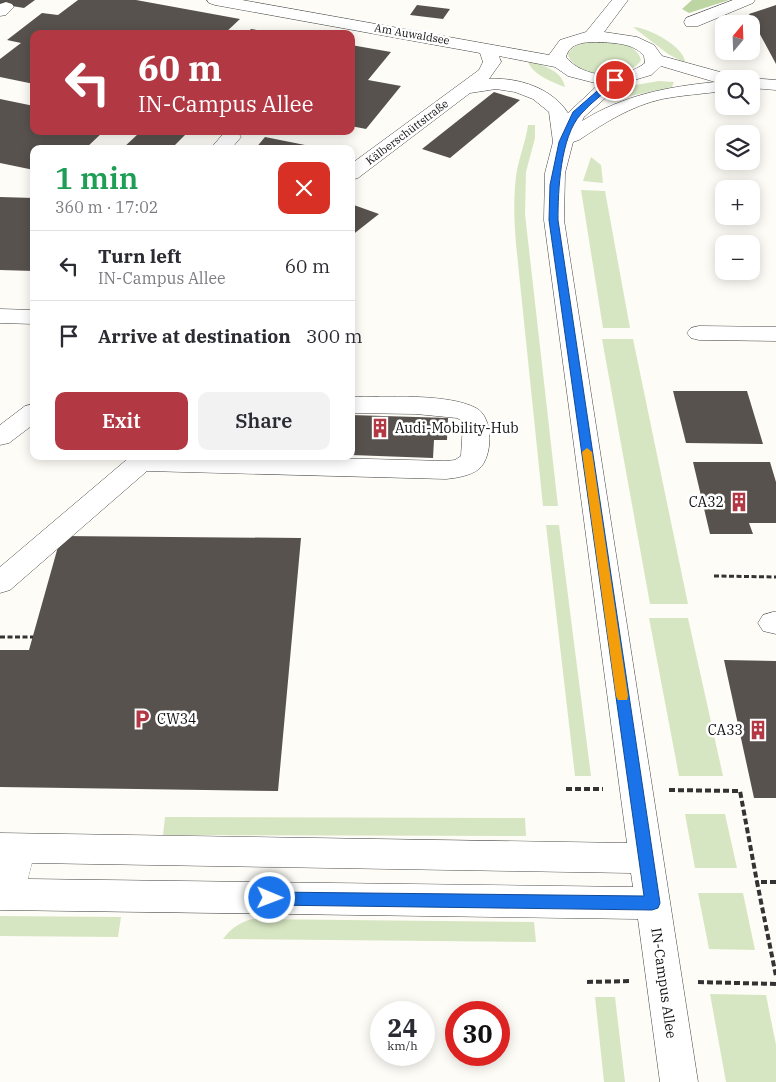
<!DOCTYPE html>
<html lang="en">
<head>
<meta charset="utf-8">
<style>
  :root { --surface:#fff; --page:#f2f2f3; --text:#2b2b33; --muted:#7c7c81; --line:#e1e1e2; --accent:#b23844 }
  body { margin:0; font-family:"IBM Plex Serif",serif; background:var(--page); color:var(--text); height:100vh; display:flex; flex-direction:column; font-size:19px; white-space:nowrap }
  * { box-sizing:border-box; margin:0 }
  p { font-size:16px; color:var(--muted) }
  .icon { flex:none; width:28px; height:28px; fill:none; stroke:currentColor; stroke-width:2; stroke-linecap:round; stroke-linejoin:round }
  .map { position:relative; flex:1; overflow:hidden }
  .drawer { position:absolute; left:30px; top:145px; width:325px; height:315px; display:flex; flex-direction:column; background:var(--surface); border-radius:10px; box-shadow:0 2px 12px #0003 }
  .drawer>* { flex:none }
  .banner { position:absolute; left:30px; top:30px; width:325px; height:105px; border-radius:10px; box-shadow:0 2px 12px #0003; background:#b23844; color:#fff; overflow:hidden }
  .needle { width:32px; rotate:19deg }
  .controls { position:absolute; left:715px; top:15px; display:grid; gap:10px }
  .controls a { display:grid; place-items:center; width:45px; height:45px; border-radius:10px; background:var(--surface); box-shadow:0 2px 12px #0003; font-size:25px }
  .speed { position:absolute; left:370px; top:1001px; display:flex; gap:10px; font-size:25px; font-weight:700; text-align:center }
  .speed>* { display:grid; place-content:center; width:65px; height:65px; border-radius:50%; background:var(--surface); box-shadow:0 2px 12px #0003; line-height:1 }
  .speed small { font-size:12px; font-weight:400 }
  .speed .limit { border:8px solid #d22; background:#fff; color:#111 }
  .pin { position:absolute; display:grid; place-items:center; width:42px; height:42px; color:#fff; margin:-21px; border:2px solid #fff; border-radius:50%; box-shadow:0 1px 5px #0007 }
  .me { position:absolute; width:55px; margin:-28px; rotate:91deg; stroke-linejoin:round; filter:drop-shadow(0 0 4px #0008) }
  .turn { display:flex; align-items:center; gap:18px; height:105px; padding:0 25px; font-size:22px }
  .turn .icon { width:65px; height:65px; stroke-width:2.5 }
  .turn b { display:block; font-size:35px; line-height:42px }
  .round { display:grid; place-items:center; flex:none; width:52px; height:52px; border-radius:10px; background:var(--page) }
  .overview { display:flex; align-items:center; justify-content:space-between; height:85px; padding:0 25px }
  h1 { font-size:30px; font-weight:600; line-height:38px; color:#1e9e55 }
  .action { display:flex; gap:10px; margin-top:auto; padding:10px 25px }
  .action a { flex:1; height:58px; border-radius:10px; background:var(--accent); color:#fff; font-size:20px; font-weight:600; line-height:58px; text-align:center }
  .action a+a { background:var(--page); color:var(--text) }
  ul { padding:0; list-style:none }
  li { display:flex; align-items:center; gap:15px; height:70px; padding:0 25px; border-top:1px solid var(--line) }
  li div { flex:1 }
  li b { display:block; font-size:19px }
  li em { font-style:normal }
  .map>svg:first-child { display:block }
  .green { fill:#d7e6c2 }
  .forest { fill:#bcd5a3 }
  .building { fill:#58524e }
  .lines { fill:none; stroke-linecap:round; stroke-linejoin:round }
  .minor-casing { stroke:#444; stroke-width:1 }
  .path-far1 { stroke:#333; stroke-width:3; stroke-dasharray:5 2.5; stroke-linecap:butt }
  .path { stroke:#333; stroke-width:4; stroke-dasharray:6 3; stroke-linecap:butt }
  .minor { fill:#fff; fill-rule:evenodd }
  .route { fill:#1a73e8; stroke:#114b97 }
  .slow { fill:#f59e0b }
  .labels { text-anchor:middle; stroke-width:5; stroke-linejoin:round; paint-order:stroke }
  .far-street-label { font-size:11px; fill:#111; stroke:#fff }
  .poi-label { font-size:14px; fill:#111; stroke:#fff; text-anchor:start }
  .street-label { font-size:14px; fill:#111; stroke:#fff }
</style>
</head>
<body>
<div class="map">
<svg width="776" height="1082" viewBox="0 0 776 1082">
  <rect width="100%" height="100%" fill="#fefcf6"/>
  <path class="green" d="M633 27C647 27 686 47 685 63L668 54Z
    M588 42C605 42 635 39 641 60 631 80 572 78 568 54 573 46 579 44 588 42Z
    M528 61C542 65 562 70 565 87 554 83 531 74 528 61Z
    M659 81 674 82 672 87 621 98 609 94 623 87Z
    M528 125H535V138L526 172 525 214 558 506H543L516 244C514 220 513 194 517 170 520 155 526 140 528 125Z
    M591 157 601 165 603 183 583 181Z
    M581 190 605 191 630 328H603Z
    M602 339H633L688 604H650Z
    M546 525H559L591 776H575Z
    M649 618H688L723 776H679Z
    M685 814H725L737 868H695Z
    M165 817 525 818 526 836 163 835Z
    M698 893H743L755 950 709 949Z
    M0 916 121 917 118 937 0 936Z
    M252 919 534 922 536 942 223 939C231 928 239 923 252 919Z
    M710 994 766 995 776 1045V1082H726Z
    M595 997H615L625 1082H604Z"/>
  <path class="forest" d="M692 0H729L689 13 682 9Z"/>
  <path class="building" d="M0 0H35L24 8 0 4Z
    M78 0H136L240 19 224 34H34V84L0 77V59L21 43 7 40 42 13 58 15Z
    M417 5 450 9 443 19 410 15Z
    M776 5V64L749 14Z
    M251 29 274 33V34H246Z
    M351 45 391 52 368 80 401 86 366 129 351 126Z
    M494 92 520 100 450 158 422 149Z
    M0 99 34 106V131H104L85 149H34V170L0 163Z
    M138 131H189L171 149H122L138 134H135Z
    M265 137 320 148V149H255Z
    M0 197 34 198V271L0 270Z
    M351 204 379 214 351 236Z
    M673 391H747L763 444 686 443Z
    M351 415 448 418 447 440H434L433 458 351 455Z
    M693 462H770L776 482V523H749L753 534H710Z
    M61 536 301 538 278 791 0 787V650H29Z
    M724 660 776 661V798H754Z"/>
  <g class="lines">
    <defs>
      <path id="minor" d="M207 0H242L549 55 560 40 586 32 612 0H628L604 32 637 37 654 45 662 56 731 75 734 79H724V91C703 94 682 95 662 99 631 106 604 123 579 140L573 142 565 173 564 220 698 1082H660L638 919 0 910V833L627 843 544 220 545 173 553 142 549 112 533 99 515 92 496 89 470 93 358 178 351 180V164L479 70 483 62 480 53 215 5 209 3ZM599 42C614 43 634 43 644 56L645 63C624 80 583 79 566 57 570 42 586 42 599 42ZM499 56 555 67 568 76 599 84 568 113C552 88 518 77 489 79L501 62ZM661 66 715 82C666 87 624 95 582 121L584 117 621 84 651 75ZM32 863 631 873 633 887 28 879Z
        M733 0H755L753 3 698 26H686L684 22 686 18Z
        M6 2 12 4 14 7 6 15 0 16V4Z
        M751 78 776 80V90L751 88V79H746Z
        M231 131 238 133 241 137 231 149H210L224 133Z
        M0 309 34 310V324L0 323Z
        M699 326 776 327V341L699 340 691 338 687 333 691 328Z
        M351 397C384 397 448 393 476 408 494 417 493 457 479 469 470 476 456 478 446 479L147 471 10 590 0 593V567L131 456H252L446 461 455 460 461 456 463 424 462 421 457 418 416 414 351 413Z
        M34 404V424L9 443 0 445V425L25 406Z
        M773 612H776V634L763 631 758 623 763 615Z"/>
    </defs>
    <use href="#minor" class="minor-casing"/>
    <path class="path-far1" d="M714 576 776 577
      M0 637H33"/>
    <path class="path" d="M566 789H603
      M669 790 740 791 757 882
      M776 882H757L776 976
      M587 982 631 981
      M698 982 776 984"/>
    <use href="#minor" class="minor"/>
  </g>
  <path class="route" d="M612 78 618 80C607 92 592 101 581 114 560 137 558 191 558 220L660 903 658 908 652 910 270 905 265 903 263 898 265 894 270 892 644 896 549 220 550 185 559 142 573 112Z"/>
  <path class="slow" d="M587 448 592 452 628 696 627 700H618L616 696 582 452Z"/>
  <defs>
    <symbol id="building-bare" viewBox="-9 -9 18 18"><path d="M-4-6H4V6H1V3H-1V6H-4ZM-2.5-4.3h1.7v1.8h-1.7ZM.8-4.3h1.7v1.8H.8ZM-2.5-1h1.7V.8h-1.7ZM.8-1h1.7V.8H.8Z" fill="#b23844" stroke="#fff" stroke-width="2.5" paint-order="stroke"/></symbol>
    <symbol id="parking-bare" viewBox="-9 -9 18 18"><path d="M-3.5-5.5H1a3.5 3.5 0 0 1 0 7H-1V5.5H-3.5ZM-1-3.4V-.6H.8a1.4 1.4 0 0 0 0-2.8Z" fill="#b23844" stroke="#fff" stroke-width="2.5" paint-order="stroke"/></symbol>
  </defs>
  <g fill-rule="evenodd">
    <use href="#building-bare" x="366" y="414" width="28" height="28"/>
    <use href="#building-bare" x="725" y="488" width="28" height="28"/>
    <use href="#parking-bare" x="128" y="705" width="28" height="28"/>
    <use href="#building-bare" x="744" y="716" width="28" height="28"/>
  </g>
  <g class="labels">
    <g class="far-street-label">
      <text transform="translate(412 34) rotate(10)" y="4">Am Auwaldsee</text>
      <text transform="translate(407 132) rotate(-37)" y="4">Kälberschüttstraße</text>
    </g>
    <g class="poi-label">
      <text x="395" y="433">Audi-Mobility-Hub</text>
      <text x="724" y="507" text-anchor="end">CA32</text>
      <text x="157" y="724">CW34</text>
      <text x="743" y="735" text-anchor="end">CA33</text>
    </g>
    <g class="street-label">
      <text transform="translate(664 983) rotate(82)" y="5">IN-Campus Allee</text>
    </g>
  </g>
</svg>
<div class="controls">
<a><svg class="needle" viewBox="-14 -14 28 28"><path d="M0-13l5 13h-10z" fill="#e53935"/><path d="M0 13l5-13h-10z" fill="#7c7c81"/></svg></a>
<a><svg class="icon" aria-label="search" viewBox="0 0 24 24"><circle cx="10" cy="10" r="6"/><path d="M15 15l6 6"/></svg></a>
<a><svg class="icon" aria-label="layers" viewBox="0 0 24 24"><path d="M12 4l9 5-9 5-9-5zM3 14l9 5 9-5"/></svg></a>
<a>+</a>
<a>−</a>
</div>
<div class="speed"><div>24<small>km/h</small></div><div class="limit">30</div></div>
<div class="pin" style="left:615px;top:80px;background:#d93025"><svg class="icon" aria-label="arrive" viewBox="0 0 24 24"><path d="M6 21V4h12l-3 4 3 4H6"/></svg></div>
<svg class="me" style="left:270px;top:898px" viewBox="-20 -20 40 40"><circle r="17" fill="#1a73e8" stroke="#fff" stroke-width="3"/><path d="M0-11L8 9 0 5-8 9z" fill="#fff"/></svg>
<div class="banner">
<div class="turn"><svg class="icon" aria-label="left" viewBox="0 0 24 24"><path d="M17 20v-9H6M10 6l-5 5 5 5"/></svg><div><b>60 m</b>IN-Campus Allee</div></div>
</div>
<section class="drawer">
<div class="overview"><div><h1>1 min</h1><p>360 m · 17:02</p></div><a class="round" style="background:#d93025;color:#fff"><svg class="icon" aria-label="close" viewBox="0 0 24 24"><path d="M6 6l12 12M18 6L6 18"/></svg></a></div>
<ul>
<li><svg class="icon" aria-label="left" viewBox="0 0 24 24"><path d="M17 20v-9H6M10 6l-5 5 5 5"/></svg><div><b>Turn left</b><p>IN-Campus Allee</p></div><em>60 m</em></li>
<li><svg class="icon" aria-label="arrive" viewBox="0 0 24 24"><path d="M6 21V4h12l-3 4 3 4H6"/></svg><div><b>Arrive at destination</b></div><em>300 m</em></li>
</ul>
<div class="action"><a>Exit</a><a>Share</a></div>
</section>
</div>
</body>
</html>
